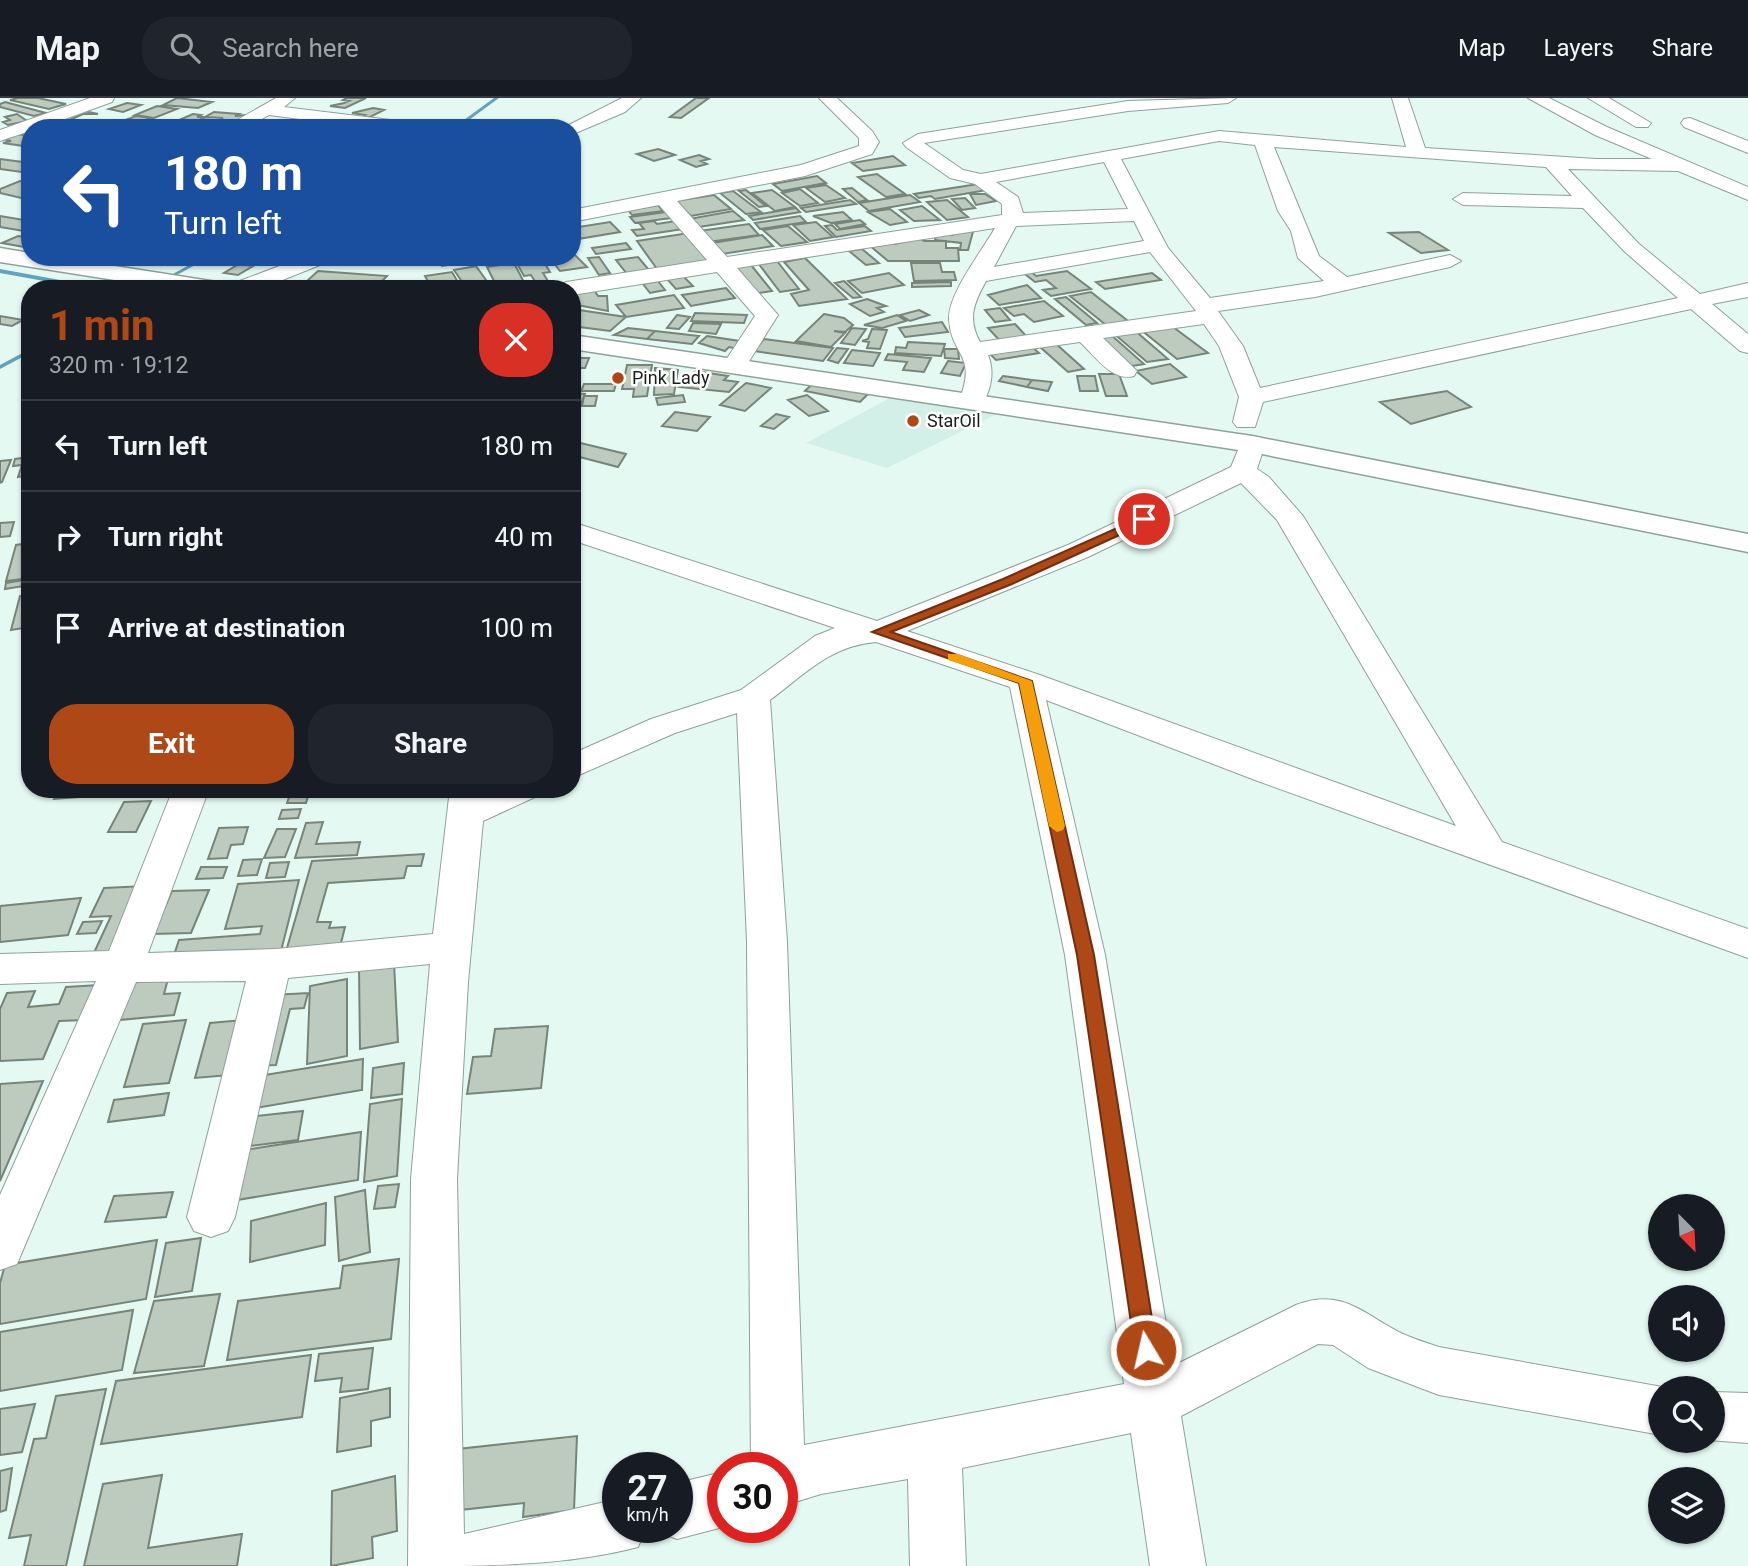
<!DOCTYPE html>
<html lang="en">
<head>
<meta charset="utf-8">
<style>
  :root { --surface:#171b24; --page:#20242c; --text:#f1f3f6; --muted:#9ea1a6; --line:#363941; --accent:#ae4917 }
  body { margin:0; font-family:Roboto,sans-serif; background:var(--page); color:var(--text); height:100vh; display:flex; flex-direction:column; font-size:26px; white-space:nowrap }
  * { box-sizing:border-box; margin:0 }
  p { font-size:23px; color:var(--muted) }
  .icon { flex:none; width:38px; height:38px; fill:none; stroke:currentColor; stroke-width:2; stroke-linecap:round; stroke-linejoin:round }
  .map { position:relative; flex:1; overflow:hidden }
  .side { position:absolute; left:21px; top:182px; width:560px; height:518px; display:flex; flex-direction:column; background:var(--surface); border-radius:28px; box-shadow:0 2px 5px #0004 }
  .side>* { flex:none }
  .guide { position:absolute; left:21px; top:21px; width:560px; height:147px; border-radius:28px; box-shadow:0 2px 5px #0004; background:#1a4fa0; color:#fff; overflow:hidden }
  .needle { width:46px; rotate:156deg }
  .controls { position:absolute; left:1648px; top:1096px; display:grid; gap:14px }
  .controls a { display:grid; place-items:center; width:77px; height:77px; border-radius:50%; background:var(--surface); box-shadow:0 2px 5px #0004; font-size:35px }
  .speed { position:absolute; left:602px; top:1354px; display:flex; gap:14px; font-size:35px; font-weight:700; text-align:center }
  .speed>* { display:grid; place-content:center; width:91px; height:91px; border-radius:50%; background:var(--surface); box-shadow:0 2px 5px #0004; line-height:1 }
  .speed small { font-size:18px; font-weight:400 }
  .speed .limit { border:10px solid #d22; background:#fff; color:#111 }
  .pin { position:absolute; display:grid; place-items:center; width:60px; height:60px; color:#fff; margin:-30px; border:4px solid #fff; border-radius:50%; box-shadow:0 2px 7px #0007 }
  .me { position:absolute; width:77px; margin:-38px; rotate:351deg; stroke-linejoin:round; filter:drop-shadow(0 0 5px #0008) }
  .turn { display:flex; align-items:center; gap:24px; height:147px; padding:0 28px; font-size:32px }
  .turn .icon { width:91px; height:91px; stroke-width:2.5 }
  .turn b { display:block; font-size:49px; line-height:60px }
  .round { display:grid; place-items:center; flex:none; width:74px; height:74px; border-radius:28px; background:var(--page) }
  .headline { display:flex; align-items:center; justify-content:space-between; height:119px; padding:0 28px }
  h1 { font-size:42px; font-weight:700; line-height:52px; color:var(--accent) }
  .action { display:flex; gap:14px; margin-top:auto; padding:14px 28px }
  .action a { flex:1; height:80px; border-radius:28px; background:var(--accent); color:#fff; font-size:28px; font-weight:700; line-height:80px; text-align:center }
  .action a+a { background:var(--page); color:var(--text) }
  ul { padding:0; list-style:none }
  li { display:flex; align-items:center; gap:21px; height:91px; padding:0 28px; border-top:2px solid var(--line) }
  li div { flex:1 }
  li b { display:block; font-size:26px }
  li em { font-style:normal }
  header { display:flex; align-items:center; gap:42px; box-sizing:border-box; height:98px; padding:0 35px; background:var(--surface); border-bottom:2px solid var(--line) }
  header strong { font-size:33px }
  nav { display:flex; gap:38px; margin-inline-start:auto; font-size:24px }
  .search { width:490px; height:63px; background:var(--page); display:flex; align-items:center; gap:18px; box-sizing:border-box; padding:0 24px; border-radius:28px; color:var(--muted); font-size:26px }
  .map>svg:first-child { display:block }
  .built { fill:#d2f0e7 }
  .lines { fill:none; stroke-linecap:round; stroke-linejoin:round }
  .stream { fill:#62a2be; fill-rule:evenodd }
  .building { fill:#bdcbbf; stroke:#778579; stroke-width:2 }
  .street-casing { stroke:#8ea19b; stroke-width:2 }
  .secondary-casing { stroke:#8ea19b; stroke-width:3 }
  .street { fill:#fff; fill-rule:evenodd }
  .secondary { fill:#fff; fill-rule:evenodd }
  .route { fill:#ae4917; stroke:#712f0f; stroke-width:2 }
  .slow { fill:#f59e0b }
  .poi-dot { fill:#ae4917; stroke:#fff; stroke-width:2.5 }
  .labels { text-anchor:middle; stroke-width:5; stroke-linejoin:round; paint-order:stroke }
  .far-poi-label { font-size:18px; fill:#19201e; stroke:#fff; text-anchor:start }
</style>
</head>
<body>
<header>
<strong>Map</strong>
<div class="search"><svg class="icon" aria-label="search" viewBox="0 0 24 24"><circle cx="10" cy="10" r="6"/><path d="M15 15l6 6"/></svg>Search here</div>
<nav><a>Map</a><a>Layers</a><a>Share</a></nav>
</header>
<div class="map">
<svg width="1748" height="1468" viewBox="0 0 1748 1468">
  <rect width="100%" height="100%" fill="#e5f9f3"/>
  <path class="built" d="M899 295 995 317 887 370 806 345Z"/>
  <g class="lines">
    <path class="stream" d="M494 0H499L458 30H453Z
      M204 159H210L151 191H145Z
      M0 171 98 189 100 191H88L0 175Z
      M30 251V255L0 271V267Z"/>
  </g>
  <path class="building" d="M18 0H38L66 6 49 11 10 2Z
    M177 0 212 4 198 10 163 7Z
    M347 0H366L345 10 330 8 344 5 349 3 343 2Z
    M696 0H709L681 20 670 19Z
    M5 4 46 15 34 18 0 9V6Z
    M127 5 141 7 123 14 109 11Z
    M157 8 177 11 154 20 135 17Z
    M373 10 384 12 366 21 359 20 365 17 352 15Z
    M79 12 98 16H83L52 30 37 27Z
    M214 14 239 16 235 18 246 17 238 24 225 25 214 24 223 20 205 19Z
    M17 16 27 23 8 27 3 24 10 22 5 19Z
    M193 16 201 17 197 19H204L201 21 214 22 206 26 177 23Z
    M136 18 151 20 131 28 115 26Z
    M331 21 357 24 345 30 308 29Z
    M17 36 30 38V49L3 45 11 43 3 41Z
    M658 51 675 57 654 63 637 56Z
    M699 57 709 61 701 63 707 66 696 69 680 62Z
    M893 58 905 67 863 73 852 65Z
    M0 61 30 65V71L22 74 0 71Z
    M877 76 905 96 886 99 858 79Z
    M817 78 826 85 782 93 773 86Z
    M20 83 30 85V102L0 95V91Z
    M978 86 987 92 935 101 931 98 919 100 914 96Z
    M826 87 845 100 825 104 806 90Z
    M852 90 867 102 858 104 843 91Z
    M800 91 818 105 800 108 782 95Z
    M746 92 766 108 759 109 739 93Z
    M772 92 795 109 775 113 752 95Z
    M733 93 761 114 746 116 720 95Z
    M970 96H985L996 103 976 107Z
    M714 97 731 111 691 118 675 103Z
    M910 97 920 104 869 113 859 105Z
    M965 100 975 110 962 112 952 101Z
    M850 102 856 106 806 114 801 110Z
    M947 102 968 119 947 122 927 104Z
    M658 107 663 113 632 117 628 112Z
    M922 108 940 122 914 123 900 112Z
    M796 110 800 114 753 122 749 118Z
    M890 111 907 124 890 127 868 114Z
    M733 113 744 122 699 129 689 121Z
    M666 114 671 120 635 125 630 119Z
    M843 114 852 122 831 125 813 118Z
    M0 118 30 123V134L0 129Z
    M800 118 806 124 760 131 755 125Z
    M860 122 865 126 840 131 835 126Z
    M654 123 657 126 676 123 683 131 637 138 632 132 644 131 639 125Z
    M610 124 620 134 572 142V130Z
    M816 124 833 139 810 143 793 127Z
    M749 126 759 137 708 144 699 133Z
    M832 127 837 132 865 128 871 133 836 139 825 128Z
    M788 128 807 144 781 148 763 132Z
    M974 130 968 152H960L961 145 935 142 936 137H953V133Z
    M1419 134 1448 152 1421 155 1389 135Z
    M689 135 710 163 657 171 637 143Z
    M762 137 773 148 722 156 712 145Z
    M18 138 30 140V150L2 145Z
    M919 140 924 143H946V150H958L959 163H888L869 147 891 144 895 146Z
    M626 145 631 151 596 156 592 150Z
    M862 151 879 165 866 167 849 153Z
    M572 154 587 169 560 173 549 159H572Z
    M437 159H457L461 165 442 168Z
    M541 159 550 174 543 175 548 183 536 185 531 177 524 178 515 162Z
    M599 159 610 175 599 177 588 160Z
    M638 159 649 172 627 176 616 162Z
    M805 160 847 201 799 208 791 196 809 192 784 164Z
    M777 163 799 191 780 194 758 165Z
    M514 165 527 190 498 191 487 169Z
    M911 165H940L942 174H954L956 182 914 183Z
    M239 166 253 168 238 177 224 175Z
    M751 167 772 193 753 196 732 170Z
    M476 168 491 189 467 191 454 172Z
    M1029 172 1036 178 1067 173 1091 191 1051 198 1043 192 1056 190 1046 182 1035 184 1021 173Z
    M318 173 387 178 376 189 306 184Z
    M452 174 462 191H432L425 178Z
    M889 175 904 187 862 195 848 183Z
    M1152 175 1161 182 1105 191 1096 184Z
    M683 178 693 188 676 191 667 181Z
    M658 183 665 192 650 195 643 186Z
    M844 183 861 199 853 200 835 185Z
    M951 184V188L912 189V185Z
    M308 186 373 191 303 190Z
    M1027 187 1041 200 999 207 988 197Z
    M592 189 598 198H607L608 213 572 206V193Z
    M726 190 735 200 691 208 682 197Z
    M1091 194 1128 223 1106 227 1070 198Z
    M674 197 684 210 626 219 616 207Z
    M1066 199 1097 225 1086 227 1055 201Z
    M867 201 886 208 877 210 884 214 870 218 850 206Z
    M1044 203 1063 218 1034 224 1024 216 1014 218 1004 210Z
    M1000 210 1010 222 995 224 985 212Z
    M579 212 626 219 610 233 572 228V218Z
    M919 212 929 217 910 223 900 217Z
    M695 215 747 217 744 225 691 223Z
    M824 216 844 220 853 227 845 234 834 233 845 235 831 249 796 243Z
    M677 217 690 219 679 231 667 230Z
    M897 217 906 223 882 230 864 227Z
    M0 218 23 222 12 228 0 226Z
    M942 224 948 234 905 239 899 230Z
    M693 225 721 226 716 236 689 233Z
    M1015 226 1028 240 1001 244 988 230Z
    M1169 226 1208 255 1177 261 1140 231Z
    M628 230 655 233 647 241 614 237Z
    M852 230 866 231 855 247 841 245Z
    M872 231 887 232 880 251 867 250 869 244 862 243 868 241Z
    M1133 231 1168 261 1147 264 1112 234Z
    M655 233 699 238 692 246 647 241Z
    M1110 236 1144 266 1126 269 1094 238Z
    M707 238 746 244 738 251 729 249 725 253 699 245Z
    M764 241 833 250 823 263 754 253Z
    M908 244 945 246 941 258 895 255 896 249 906 250Z
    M1055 245 1084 271 1068 274 1039 248Z
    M1030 247 1039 255 996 262 987 253Z
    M837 250 848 251 838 265 828 262Z
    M944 251H958L959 261 945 260Z
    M852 252 880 255 873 268 844 265Z
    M888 256 931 260 924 274 903 272 907 264 885 262Z
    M576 260H589L585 270H572Z
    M948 263 966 265 960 278 941 275Z
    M1170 266 1186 279 1152 286 1136 273Z
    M627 267H652L647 298 633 299 634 291H622Z
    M655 270 678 272 674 296 654 297Z
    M696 273 728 278 724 282 738 284 729 294 679 289Z
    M1099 276H1119L1127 298H1106Z
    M1003 278 1032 282 1027 289 999 283Z
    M1077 278H1095L1098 293H1080Z
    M1032 282 1052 284 1048 293 1027 289Z
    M746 285 771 290 745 313 720 307Z
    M813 285 868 296 860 304 805 293Z
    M584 286H616L614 293H581Z
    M1447 293 1471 309 1411 326 1380 304Z
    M572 295 585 296 577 315H572Z
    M683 297 685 304 658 307 656 300Z
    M807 297 828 313 809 318 788 302Z
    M584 298H597L595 308H582Z
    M675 314 710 319 697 333 662 328Z
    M776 316 789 319 774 331 761 328Z
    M572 343 626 356 618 369 572 357Z
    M30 359V377L18 379 22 367 13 368 15 361Z
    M11 362 2 384 0 385V363Z
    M14 424 10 438 0 439V425Z
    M30 445V480L6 483 16 447Z
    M30 481V487L5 491 6 485Z
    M30 496V529L11 532 20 498Z
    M58 691H96L93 698 54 701Z
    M292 691H310L306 705H287Z
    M151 703 136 734H108L124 704Z
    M301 711 298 720 279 721 282 712Z
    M323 724 316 746 360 744 357 757 295 760 306 725Z
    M248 729 243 746 231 747 227 760 208 761 219 730Z
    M277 731H296L285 759 264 760Z
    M424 756 421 768H407L404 780 328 785 317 824H331L329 830 345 829 339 853 285 857 312 763Z
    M262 761 257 777 238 778 243 762Z
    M289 764 285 779 266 780 270 765Z
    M201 769H227L223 780 196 781Z
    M299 782 280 857 171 866 179 842 260 836 262 828 225 831 238 786Z
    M145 788 114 858 92 859 111 818 90 819 104 790Z
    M209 792 191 835 153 836 172 793Z
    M81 800 68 837 0 844V808Z
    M102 823 96 835 77 836 83 824Z
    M394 865 398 944 360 951 359 871Z
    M168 881 164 896 180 895 174 917 108 923 120 886Z
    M347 881V958L307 966 310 888Z
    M99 887 85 922 59 923 43 961 0 963V911L7 895 35 893 28 909 59 906 66 889Z
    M308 895 304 910 290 911 276 967 253 968 272 897Z
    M254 921 241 976 195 980 210 925Z
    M186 922 169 985 124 989 143 926Z
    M548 928 541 990 467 996 473 959 491 958 495 931Z
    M363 961 362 992 250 1011 253 979Z
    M404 965 402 996 371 1000 373 970Z
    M43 983 0 1083V986Z
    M169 995 164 1017 108 1024 114 1002Z
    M402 1001 397 1078 364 1084 370 1006Z
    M303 1013 298 1042 241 1049 246 1019Z
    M361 1034 358 1082 225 1104 232 1054Z
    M399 1086 395 1109 374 1111 378 1088Z
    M365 1092 370 1154 339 1163 335 1099Z
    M173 1094 166 1119 105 1124 114 1098Z
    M326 1105 325 1147 250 1164 251 1123Z
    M201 1140 192 1193 155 1199 166 1145Z
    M157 1142 146 1201 0 1226V1185L5 1167Z
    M399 1161 391 1241 227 1262 238 1203 340 1190 343 1168Z
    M220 1196 204 1268 134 1275 154 1203Z
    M133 1212 122 1272 0 1293V1234Z
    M373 1250 368 1291 340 1294 342 1280 315 1283 319 1256Z
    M311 1257 302 1319 101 1346 116 1283Z
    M390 1290V1319L371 1323V1348L337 1354 340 1300Z
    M106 1291 66 1468H24L31 1437 9 1440 34 1341 46 1340 56 1298Z
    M35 1306 22 1354 0 1357V1311Z
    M577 1338 574 1412 523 1419 524 1405 451 1413 458 1351Z
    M12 1370 6 1412 0 1414V1373Z
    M162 1377 148 1450 242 1436 237 1468H84L103 1386Z
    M395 1378 397 1433 372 1439 373 1460 331 1468 332 1393Z"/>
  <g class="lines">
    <defs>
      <path id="street" d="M90 0H114L112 4 40 30H30V33L0 43V32Z
        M276 0H295L284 9 415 25 424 30H370L269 17 246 30H223Z
        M622 0H641L625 14 578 34 572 35V30H563Z
        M819 0H837L872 33 879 44 872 56 805 78 677 103 727 159 1002 117V106L975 86 950 80 906 49 903 45 918 36 1128 3 1236 0 1228 5 1128 13 924 45 963 72 981 76 1219 33 1406 49 1392 0H1408L1425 50 1596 61H1652L1595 37 1528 0H1549L1607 29 1748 89V102L1678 73 1568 71 1639 146 1700 196 1748 185V199L1712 206 1748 236V255L1740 253 1691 211 1263 304 1255 329H1237L1233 324 1239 299 1219 248 1204 226 1103 240 1137 273 1134 278C1112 284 1095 258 1080 244L988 257C995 274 991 293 981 308H963L959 303C978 255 951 259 949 221 948 196 982 153 995 130L737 170 778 217 743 273H725L722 268 755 218 717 174 572 197V191H555L566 184 707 162 659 107 572 124V112L801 67 859 48V40ZM1219 43 1255 47 1278 113 1291 133 1298 160 1324 183 1210 200 1168 150 1121 61ZM1274 49 1546 69 1572 98 1463 95 1453 101 1463 107 1583 110 1625 154 1678 200 1260 290 1243 248 1218 213 1315 199 1450 169 1461 163 1450 157 1347 179 1319 158ZM1104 64 1128 111 1023 115 1018 99 996 84ZM1134 123 1144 143 994 169 1016 128ZM1150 154 1196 213 980 244C967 220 974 205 986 183Z
        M1588 0H1609L1651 25 1648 29H1636Z
        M1690 20 1748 43V55L1684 29 1681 25 1684 21Z
        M303 159H333L330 163 260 191H229L232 186Z
        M1252 338 1261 340 1265 346 1257 371 1269 379 1303 418 1502 744 1748 831V860L1255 682 1046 602 1105 857 1173 1268 1296 1207C1343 1189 1364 1217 1403 1236 1414 1241 1427 1245 1439 1249L1668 1290H1661V1337L1439 1297 1368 1270 1333 1247 1318 1246 1181 1318 1206 1468H1150L1131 1335 962 1370 966 1468H910L908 1381 821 1396 782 1408V1370H751L747 844 737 615 675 635 572 680V656L651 621 741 592 815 538 835 530 572 442V424L877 523 1068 447 1231 369 1243 340ZM1241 385 1277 422 1456 728 1037 576 907 533 1088 459ZM876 544 1010 589 1065 857 1124 1286 804 1347 787 844 770 602C805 576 830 548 876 544Z
        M173 691H209L148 855 276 851 433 836 450 691H540L535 699 483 723 468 884 457 1081 464 1436 618 1401V1430H646L638 1449C566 1468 484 1468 408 1468L411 1081 430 866 288 880 235 1119 228 1133 211 1139 194 1133 187 1119 246 883 136 884 17 1166 0 1172V1097L96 883 0 886V856L109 853Z
        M1713 1294 1748 1295V1345L1708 1342H1713Z
        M723 1374V1429L677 1441 657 1433 656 1430H677V1385Z"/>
      <path id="secondary" d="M0 150 30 155V159H57L217 184 228 191H172L0 164Z
        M572 237 1252 338 1748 436V454L1252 354 572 251Z"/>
    </defs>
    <use href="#street" class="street-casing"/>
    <use href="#secondary" class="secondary-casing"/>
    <use href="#street" class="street"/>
    <use href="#secondary" class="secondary"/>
  </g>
  <path class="route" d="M1144 418 1148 419V424L1012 486 891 534 1032 583 1094 857 1157 1252 1154 1260 1146 1263 1138 1260 1135 1252 1077 857 1019 585 872 534 1003 481Z"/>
  <path class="slow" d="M948 556H958L1032 583 1065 728 1063 732 1057 734 1049 728 1019 585 948 562Z"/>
  <g class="poi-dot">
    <circle cx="618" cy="280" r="7"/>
    <circle cx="913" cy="323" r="7"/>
  </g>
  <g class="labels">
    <g class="far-poi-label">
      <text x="632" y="286">Pink Lady</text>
      <text x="927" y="329">StarOil</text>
    </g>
  </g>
</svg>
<div class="controls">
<a><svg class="needle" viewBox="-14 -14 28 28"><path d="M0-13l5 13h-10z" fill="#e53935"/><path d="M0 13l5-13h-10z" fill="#9ea1a6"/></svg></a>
<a><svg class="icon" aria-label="sound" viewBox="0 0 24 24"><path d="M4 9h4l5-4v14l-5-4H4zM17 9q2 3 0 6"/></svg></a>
<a><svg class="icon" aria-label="search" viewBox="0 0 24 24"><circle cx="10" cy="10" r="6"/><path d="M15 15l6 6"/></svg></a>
<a><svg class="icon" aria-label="layers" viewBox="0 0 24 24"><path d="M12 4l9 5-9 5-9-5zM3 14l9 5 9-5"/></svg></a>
</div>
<div class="speed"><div>27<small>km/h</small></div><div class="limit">30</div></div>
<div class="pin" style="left:1144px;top:421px;background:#d93025"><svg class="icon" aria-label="arrive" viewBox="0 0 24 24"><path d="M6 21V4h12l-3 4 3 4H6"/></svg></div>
<svg class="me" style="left:1146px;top:1252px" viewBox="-20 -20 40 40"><circle r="17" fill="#ae4917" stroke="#fff" stroke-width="3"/><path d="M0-11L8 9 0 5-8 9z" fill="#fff"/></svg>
<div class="guide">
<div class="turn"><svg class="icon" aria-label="left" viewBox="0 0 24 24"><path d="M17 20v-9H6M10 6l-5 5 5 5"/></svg><div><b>180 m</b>Turn left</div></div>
</div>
<section class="side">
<div class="headline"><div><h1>1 min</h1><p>320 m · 19:12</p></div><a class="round" style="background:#d93025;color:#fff"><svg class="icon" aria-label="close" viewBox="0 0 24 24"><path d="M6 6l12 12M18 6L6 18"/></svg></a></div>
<ul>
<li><svg class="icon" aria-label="left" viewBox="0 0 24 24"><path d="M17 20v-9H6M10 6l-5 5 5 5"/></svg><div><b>Turn left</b></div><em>180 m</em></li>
<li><svg class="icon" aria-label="right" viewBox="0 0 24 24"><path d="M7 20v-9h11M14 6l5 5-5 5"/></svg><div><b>Turn right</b></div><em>40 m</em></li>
<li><svg class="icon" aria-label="arrive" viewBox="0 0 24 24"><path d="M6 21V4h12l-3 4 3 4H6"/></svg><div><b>Arrive at destination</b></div><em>100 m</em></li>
</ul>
<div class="action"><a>Exit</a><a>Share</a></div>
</section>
</div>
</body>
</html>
